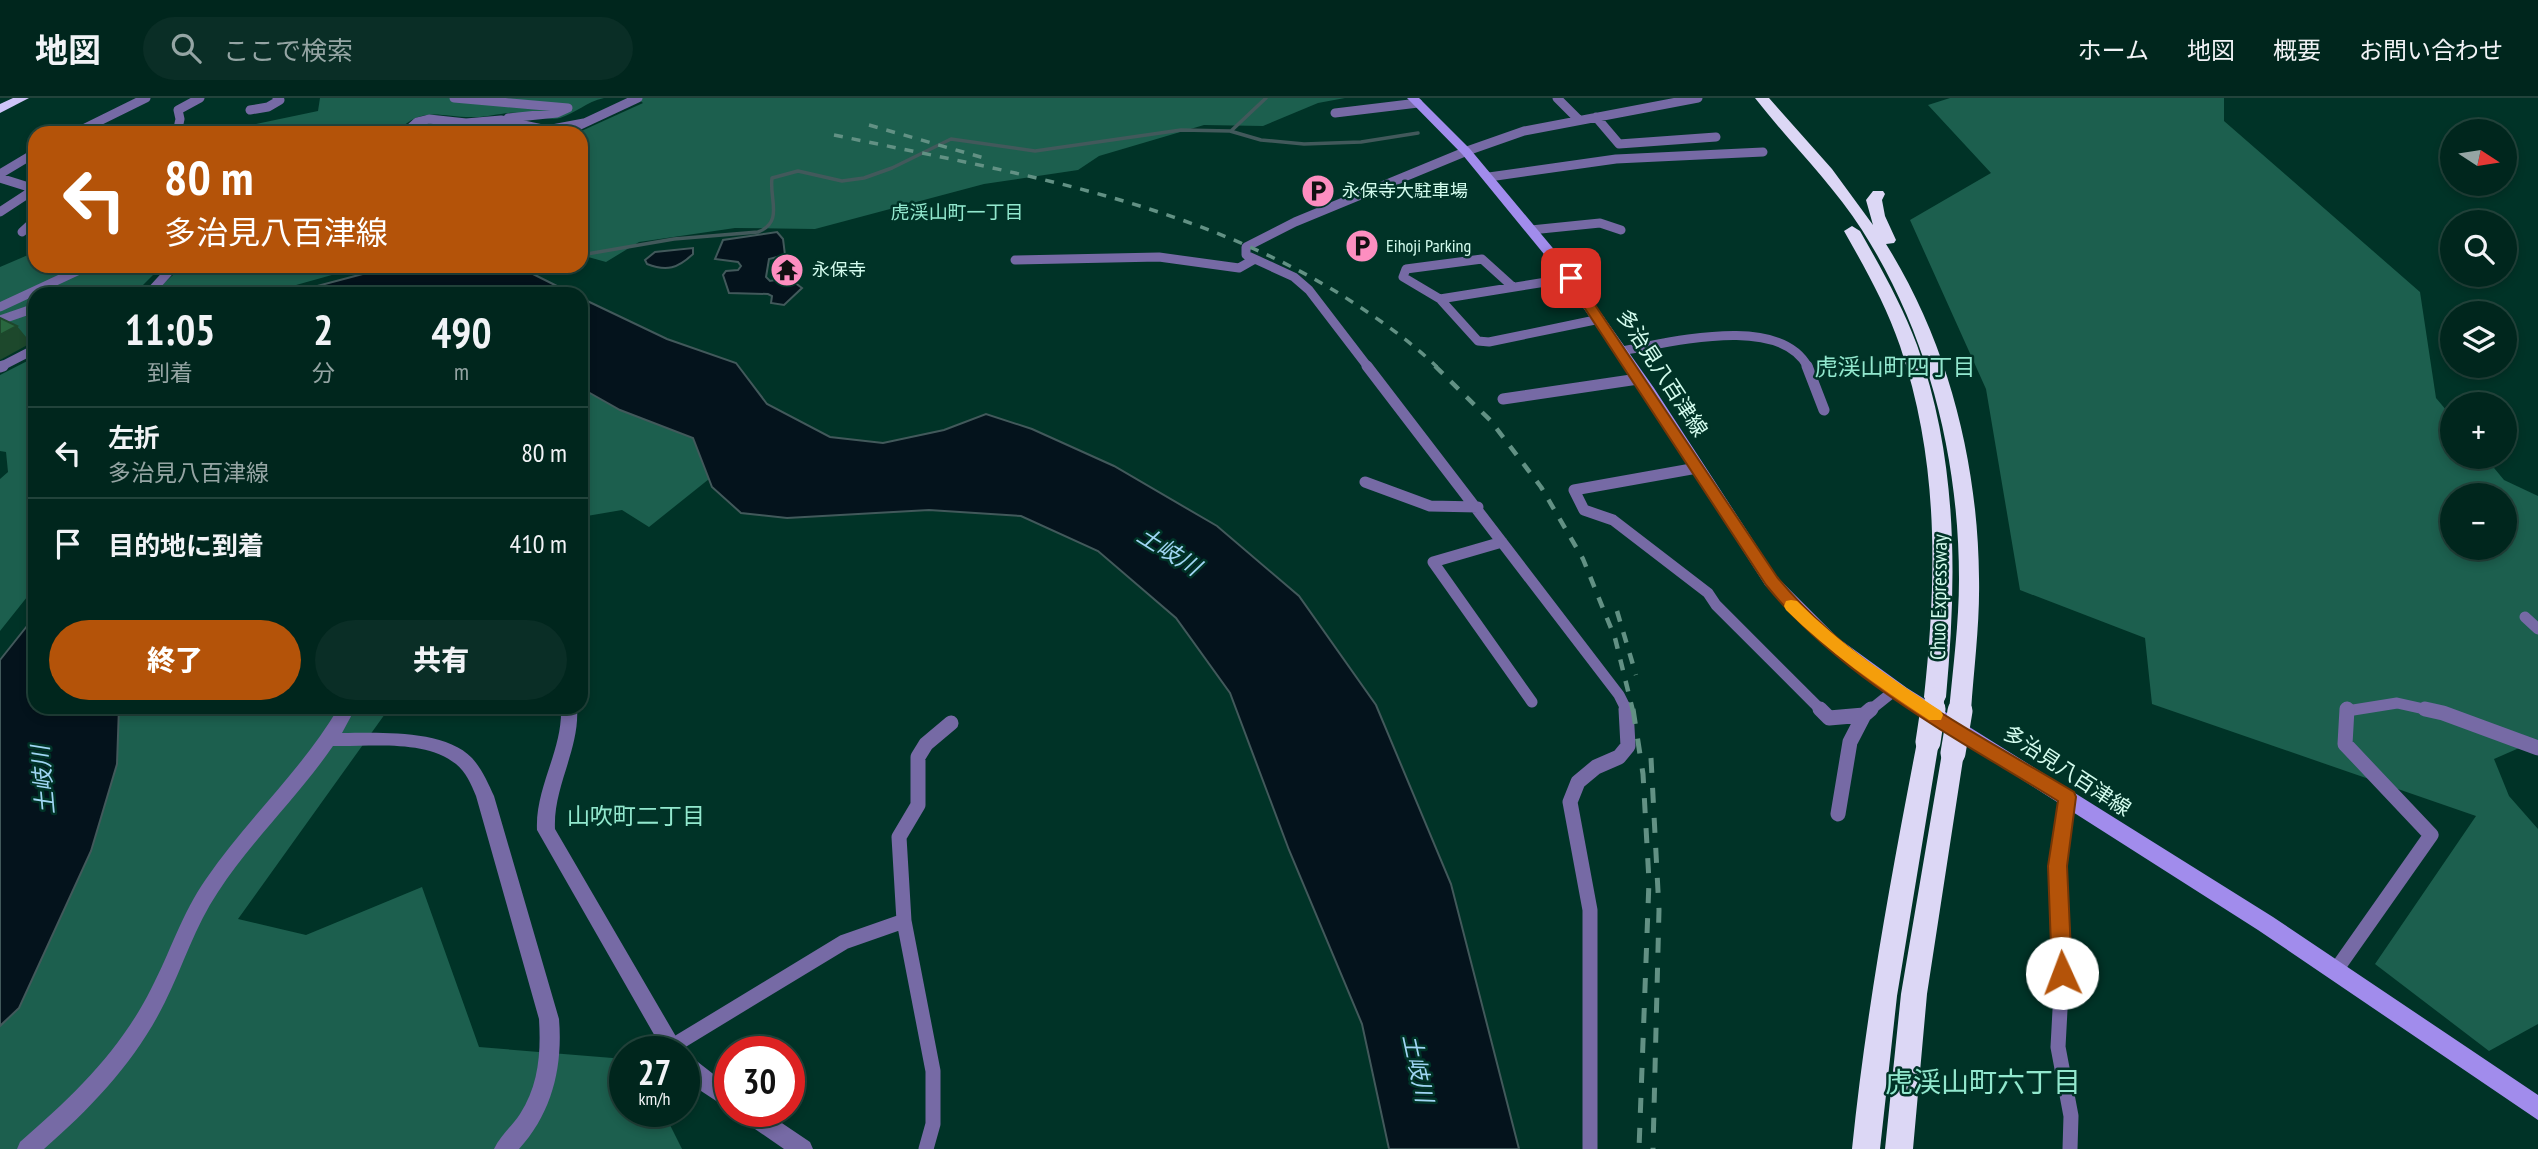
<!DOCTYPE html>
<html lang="ja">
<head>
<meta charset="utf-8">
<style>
  :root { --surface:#00261d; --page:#0a2e26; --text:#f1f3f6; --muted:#95a5a4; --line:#22433b; --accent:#b45309 }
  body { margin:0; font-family:"PT Sans Narrow","Noto Sans JP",sans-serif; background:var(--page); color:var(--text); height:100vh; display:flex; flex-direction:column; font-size:26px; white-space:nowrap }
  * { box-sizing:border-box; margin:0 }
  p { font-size:23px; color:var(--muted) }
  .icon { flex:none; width:38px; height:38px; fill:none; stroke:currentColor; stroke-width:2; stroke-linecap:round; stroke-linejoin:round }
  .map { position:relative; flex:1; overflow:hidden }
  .sheet { position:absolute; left:28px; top:189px; width:560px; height:427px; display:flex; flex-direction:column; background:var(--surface); border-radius:21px; box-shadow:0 4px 10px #0003,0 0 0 2px var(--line) }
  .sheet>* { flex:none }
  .guide { position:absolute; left:28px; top:28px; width:560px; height:147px; border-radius:21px; box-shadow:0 4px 10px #0003,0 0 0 2px var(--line); background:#b45309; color:#fff; overflow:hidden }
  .needle { width:46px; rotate:102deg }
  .buttons { position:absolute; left:2440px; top:21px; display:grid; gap:14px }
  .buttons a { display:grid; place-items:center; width:77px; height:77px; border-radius:50%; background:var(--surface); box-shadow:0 4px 10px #0003,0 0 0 2px var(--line); font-size:35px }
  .speed { position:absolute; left:609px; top:938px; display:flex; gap:14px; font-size:35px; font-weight:700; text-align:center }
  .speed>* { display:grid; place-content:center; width:91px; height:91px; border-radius:50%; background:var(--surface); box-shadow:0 4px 10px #0003,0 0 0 2px var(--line); line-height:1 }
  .speed small { font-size:18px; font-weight:400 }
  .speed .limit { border:10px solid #d22; background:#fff; color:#111 }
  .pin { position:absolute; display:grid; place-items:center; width:60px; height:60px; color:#fff; margin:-30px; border-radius:14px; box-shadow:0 4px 10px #0006 }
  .me { position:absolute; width:77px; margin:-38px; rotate:358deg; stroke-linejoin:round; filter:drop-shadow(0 0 5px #0008) }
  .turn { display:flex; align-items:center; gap:24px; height:147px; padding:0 21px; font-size:32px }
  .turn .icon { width:91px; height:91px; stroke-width:2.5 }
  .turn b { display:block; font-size:49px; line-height:60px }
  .eta { display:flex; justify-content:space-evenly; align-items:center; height:119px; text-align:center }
  .eta b { font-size:42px; font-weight:800; line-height:49px }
  .button { display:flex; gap:14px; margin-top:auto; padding:14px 21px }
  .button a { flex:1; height:80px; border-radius:42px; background:var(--accent); color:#fff; font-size:28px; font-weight:800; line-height:80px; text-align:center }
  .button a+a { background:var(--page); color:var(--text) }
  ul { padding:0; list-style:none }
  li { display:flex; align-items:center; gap:21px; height:91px; padding:0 21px; border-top:2px solid var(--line) }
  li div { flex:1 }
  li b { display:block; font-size:26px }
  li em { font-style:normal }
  header { display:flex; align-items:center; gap:42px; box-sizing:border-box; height:98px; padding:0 35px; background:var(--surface); border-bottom:2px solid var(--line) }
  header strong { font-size:33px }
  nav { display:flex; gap:38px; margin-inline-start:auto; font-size:24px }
  .search { width:490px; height:63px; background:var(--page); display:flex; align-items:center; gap:18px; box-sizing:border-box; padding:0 24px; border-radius:38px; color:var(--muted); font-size:26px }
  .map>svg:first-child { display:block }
  .green { fill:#1c5f4e; fill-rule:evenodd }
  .water { fill:#04131c; stroke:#42595b; stroke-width:2 }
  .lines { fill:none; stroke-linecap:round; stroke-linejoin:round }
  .stream { stroke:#42595b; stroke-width:3.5 }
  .minor-far2 { stroke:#766aa5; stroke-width:9 }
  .minor-far1 { stroke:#766aa5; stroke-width:11 }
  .minor { stroke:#766aa5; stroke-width:15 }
  .tertiary { fill:#766aa5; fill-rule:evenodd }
  .secondary { fill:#a18cec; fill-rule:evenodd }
  .trunk { fill:#cec4f8; fill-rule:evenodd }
  .motorway { fill:#dcd7f5; fill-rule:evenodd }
  .rail-far2 { stroke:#629184; stroke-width:3.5; stroke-dasharray:9 9; stroke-linecap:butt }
  .rail-far1 { stroke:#629184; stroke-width:4.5; stroke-dasharray:11 11; stroke-linecap:butt }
  .rail { stroke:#629184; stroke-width:5; stroke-dasharray:15 15; stroke-linecap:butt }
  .motorway-bridge-far1 { stroke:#dcd7f5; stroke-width:19 }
  .motorway-bridge { stroke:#dcd7f5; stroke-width:25 }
  .shaded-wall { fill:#1d482c }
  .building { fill:#29673f; stroke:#1d482c; stroke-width:2 }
  .route { fill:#b45309; stroke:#753606; stroke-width:2 }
  .slow { fill:#f59e0b }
  .labels { text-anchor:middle; stroke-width:5; stroke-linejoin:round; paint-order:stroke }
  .far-poi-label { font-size:18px; fill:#d3fcee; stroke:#003327; text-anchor:start }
  .far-neighbourhood-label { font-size:19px; fill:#92e8ce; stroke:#003327 }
  .street-label { font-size:21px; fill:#d3fcee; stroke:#003327 }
  .neighbourhood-label { font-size:23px; fill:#92e8ce; stroke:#003327 }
  .water-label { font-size:23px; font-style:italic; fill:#a0d6f4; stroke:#003327 }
  .near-neighbourhood-label { font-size:28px; fill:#92e8ce; stroke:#003327 }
</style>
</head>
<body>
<header>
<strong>地図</strong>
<div class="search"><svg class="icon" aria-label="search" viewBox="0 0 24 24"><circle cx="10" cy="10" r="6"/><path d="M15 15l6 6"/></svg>ここで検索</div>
<nav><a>ホーム</a><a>地図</a><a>概要</a><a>お問い合わせ</a></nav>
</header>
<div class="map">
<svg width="2538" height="1051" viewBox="0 0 2538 1051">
  <rect width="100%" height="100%" fill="#003327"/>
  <path class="green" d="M320 0H604C586 4 576 15 560 20 549 23 530 16 518 15 503 14 489 19 475 19 440 20 423 6 396 35H204L206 30 256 26 318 13Z
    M637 0H1345L1318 5 1263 28 1204 27 1099 58 1078 72 984 86 815 131 735 130 639 144 606 164 581 157V35H577L643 5Z
    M1950 0H2224V23L2420 194 2436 300 2452 319V359H2485L2504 382 2538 398V653L2526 647 2494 661 2509 698 2538 731V926L2489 953 2375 866 2476 718 2152 606 2145 540 2020 492 1986 291 1910 122 1991 75 1928 7ZM2452 397H2504V450H2452Z
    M427 24 518 29 538 35H408Z
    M35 154V168H162L134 196H35V244L10 233 0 238V169Z
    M183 168H364L289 189 274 196H152Z
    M35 259V489L0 533V381L8 374 6 354 0 353V277Z
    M581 290 620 312 693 340 709 381 649 429 622 412 581 419Z
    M119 609H390L238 821 306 837 422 789 479 949 625 961V1013H663L682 1051H0V928L19 910 117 666Z"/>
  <path class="water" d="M777 134 783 141 785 157 769 161 766 179 770 183 798 178 794 184 802 190 784 207 771 205 772 198 768 196 729 195 723 177 726 173 738 172 741 168 738 164 715 161 723 142Z
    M693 150V156C678 170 667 174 647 166L645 162 655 154Z
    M393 168H517L573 196H467L458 192 438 196H287Z
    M581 200 667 241 736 265 767 306 830 339 883 345 944 332 986 316 1032 331 1114 368 1217 428 1299 498 1376 607 1451 786 1519 1051H1389L1362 926 1289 752 1230 595 1176 520 1098 453 1021 418 929 412 787 420 741 415 712 389 693 340 620 312 581 290Z
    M35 518V609H119L117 666 91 753 19 910 0 928V562Z"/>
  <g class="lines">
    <path class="stream" d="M1231 33 1266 0
      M581 157 674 141 758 134C784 124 769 101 772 80L798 73 842 83 864 80 892 70 951 41 1035 53 1181 32 1230 33 1261 42 1304 46 1361 44 1418 35
      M521 173 533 168"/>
    <path class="minor-far2" d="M454 0 568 10 557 15 508 20
      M1557 0 1579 22
      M250 12 268 9 280 2 277 0
      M1335 15 1418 5
      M1596 19 1619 46 1716 39
      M578 28 638 0
      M75 35 146 0
      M177 35 180 21 178 12 200 0
      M405 35 417 24 429 21 466 25 501 22 547 32 584 25
      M0 76 35 55
      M1489 79 1616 61 1763 54
      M0 80 35 91
      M0 114 35 91
      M1531 132 1600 125 1621 132
      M22 134 35 122
      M1015 162 1159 159 1239 170 1253 162
      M1513 189 1482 161 1406 171 1403 179 1440 201 1478 243 1489 244 1600 221
      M143 196 153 191 174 168
      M1440 201 1571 180
      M0 209 88 168
      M0 222 35 210
      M1621 253C1670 245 1779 215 1808 269
      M0 269 35 251
      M1368 269 1309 192 1294 179 1246 157V149L1295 124 1467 53 1524 33 1698 0"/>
    <path class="minor-far1" d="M1367 268 1619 597 1627 613
      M1807 268 1824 312
      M0 269 3 268
      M1503 301 1638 281
      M1697 370 1574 392 1584 412 1613 422 1708 495 1716 507 1822 613
      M1365 384 1430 408 1478 409
      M1502 444 1433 464 1532 604
      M2525 519 2538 531
      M1869 613 1894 593
      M2347 613 2397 605 2433 613"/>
    <path class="minor" d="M1820 611 1829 620 1864 617 1871 611
      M2425 611 2443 615 2538 650
      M2067 700 2058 768 2062 875 2058 949 2071 1018 2070 1051
      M1838 716 1850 644 1864 617
      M2336 872 2431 737 2345 646 2347 611
      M671 949 844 844 904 823
      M926 1051 933 1026V973L904 823 899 739 918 707V659L926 646 951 625
      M1590 1051V812L1570 704 1578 684 1596 669 1619 659 1628 648 1626 611"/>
    <path class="tertiary" d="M339 609H356L342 635C379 635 444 631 472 660 482 671 488 685 494 698L559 921C563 969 552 1015 519 1051H494C500 1038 512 1028 520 1016 539 987 541 954 539 921L476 698C471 686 466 674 456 666 424 641 371 649 333 648 298 699 252 742 218 794 195 828 183 868 165 904 136 963 93 1008 44 1051H17L20 1044C72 999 120 953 151 891 170 855 182 815 206 781 247 721 302 672 339 609Z
      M561 609H577C580 652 553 688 555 731L685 954 730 989V1012L698 991 684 977V954H664L537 732C535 689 563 652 561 609Z
      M736 1013H764L810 1044 813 1051H784L739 1020Z"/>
    <path class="secondary" d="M1407 0H1419L1470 51 1567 167 1654 290 1777 479 1838 540 1907 590 2273 819 2538 997V1022L2258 832 1894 600 1826 549 1765 487 1641 293 1557 172 1462 56Z"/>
    <path class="trunk" d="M13 0H29L0 15V6Z"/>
    <path class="motorway" d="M1755 0H1769L1832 71 1873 127 1866 102 1873 93H1883L1885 96 1882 102 1885 118 1896 142 1894 145 1886 146C1948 245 1978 364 1979 480 1980 525 1974 569 1971 613L1968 619 1960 622 1952 619 1949 613C1953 569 1959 525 1959 481 1959 359 1928 235 1862 132 1831 84 1790 45 1755 0Z
      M1852 128 1860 133C1881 170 1902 207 1917 247 1958 362 1957 479 1946 599L1943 605 1935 607 1927 605 1924 599C1937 479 1939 363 1900 248 1886 207 1865 170 1844 133Z
      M1928 635 1936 638 1939 644 1897 898 1880 1051H1852C1866 914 1891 779 1917 644L1920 638Z
      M1953 646 1961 649 1964 655 1927 896 1913 1051H1885L1901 896 1942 655 1945 649Z"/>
    <path class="rail-far2" d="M869 27 984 60
      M834 37C1006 73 1182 101 1335 193 1370 215 1407 240 1437 269"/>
    <path class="rail-far1" d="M1435 268 1490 322 1541 389 1583 461 1615 540 1633 613
      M1617 513 1636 577"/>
    <path class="rail" d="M1633 611 1643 676 1649 783 1639 1051
      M1651 660 1659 812 1653 1051"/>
    <path class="motorway-bridge-far1" d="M1933 613 1935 599"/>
    <path class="motorway-bridge" d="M1928 644 1933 611
      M1953 655 1960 613"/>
  </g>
  <path class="shaded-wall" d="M17 228 31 245 0 262V237Z"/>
  <path class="building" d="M0 220 17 228 0 237Z"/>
  <path class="route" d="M1571 176 1577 180 1777 479C1856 574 1969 631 2074 694L2076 699 2067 768 2072 875 2069 881 2062 884 2055 881 2052 875 2048 768 2058 703C1955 639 1843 582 1766 487L1565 180Z"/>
  <path class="slow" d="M1791 502 1797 503C1841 547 1889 579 1941 613L1943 617 1941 622H1929C1877 588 1830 555 1786 512L1784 508 1786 503Z"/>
  <defs>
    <symbol id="parking-disc" viewBox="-11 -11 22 22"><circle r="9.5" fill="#fd8ec0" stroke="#003327"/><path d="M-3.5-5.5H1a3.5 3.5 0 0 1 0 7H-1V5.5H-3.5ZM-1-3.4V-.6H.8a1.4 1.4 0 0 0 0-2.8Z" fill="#111"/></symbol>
    <symbol id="temple-disc" viewBox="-11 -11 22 22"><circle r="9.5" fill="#fd8ec0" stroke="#003327"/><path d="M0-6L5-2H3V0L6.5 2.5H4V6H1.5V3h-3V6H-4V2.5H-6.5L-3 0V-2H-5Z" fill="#111"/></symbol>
  </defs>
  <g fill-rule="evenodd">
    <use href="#parking-disc" x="1299" y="74" width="38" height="38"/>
    <use href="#parking-disc" x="1343" y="129" width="38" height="38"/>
    <use href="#temple-disc" x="768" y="153" width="38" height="38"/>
  </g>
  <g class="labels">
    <g class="far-poi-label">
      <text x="1342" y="99">永保寺大駐車場</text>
      <text x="1386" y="154">Eihoji Parking</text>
      <text x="812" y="178">永保寺</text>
    </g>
    <g class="far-neighbourhood-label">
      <text x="957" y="121">虎渓山町一丁目</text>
    </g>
    <g class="street-label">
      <text transform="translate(1662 275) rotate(57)" y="7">多治見八百津線</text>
      <text transform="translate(1939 499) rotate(-89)" y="7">Chuo Expressway</text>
      <text transform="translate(2067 673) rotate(33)" y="7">多治見八百津線</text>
    </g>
    <g class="neighbourhood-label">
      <text x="1895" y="277">虎渓山町四丁目</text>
      <text x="636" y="726">山吹町二丁目</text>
    </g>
    <g class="water-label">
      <text transform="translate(1169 453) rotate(32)" y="8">土岐川</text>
      <text transform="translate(43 682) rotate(-95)" y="8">土岐川</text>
      <text transform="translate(1418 970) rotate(78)" y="8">土岐川</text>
    </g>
    <g class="near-neighbourhood-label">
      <text x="1983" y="994">虎渓山町六丁目</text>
    </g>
  </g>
</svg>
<div class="buttons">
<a><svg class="needle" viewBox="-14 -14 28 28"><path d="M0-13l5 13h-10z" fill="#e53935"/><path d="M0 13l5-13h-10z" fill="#95a5a4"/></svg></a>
<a><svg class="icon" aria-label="search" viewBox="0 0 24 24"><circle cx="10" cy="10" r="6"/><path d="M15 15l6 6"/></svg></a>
<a><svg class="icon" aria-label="layers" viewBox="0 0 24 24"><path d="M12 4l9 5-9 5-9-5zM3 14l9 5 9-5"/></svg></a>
<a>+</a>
<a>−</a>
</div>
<div class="speed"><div>27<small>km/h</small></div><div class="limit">30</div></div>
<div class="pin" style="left:1571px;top:180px;background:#d93025"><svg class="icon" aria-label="arrive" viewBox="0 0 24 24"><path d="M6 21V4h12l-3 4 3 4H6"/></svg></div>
<svg class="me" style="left:2062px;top:875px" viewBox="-20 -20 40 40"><circle r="19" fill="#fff"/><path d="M0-13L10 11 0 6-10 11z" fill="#b45309"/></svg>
<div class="guide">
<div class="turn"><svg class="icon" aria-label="left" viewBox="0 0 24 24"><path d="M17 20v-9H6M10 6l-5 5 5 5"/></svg><div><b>80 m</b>多治見八百津線</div></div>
</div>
<section class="sheet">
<div class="eta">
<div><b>11:05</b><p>到着</p></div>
<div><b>2</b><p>分</p></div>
<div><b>490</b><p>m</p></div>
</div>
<ul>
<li><svg class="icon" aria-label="left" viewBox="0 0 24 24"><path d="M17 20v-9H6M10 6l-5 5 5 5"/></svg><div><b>左折</b><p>多治見八百津線</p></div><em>80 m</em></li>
<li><svg class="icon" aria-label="arrive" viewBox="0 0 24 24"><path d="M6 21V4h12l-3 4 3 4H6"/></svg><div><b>目的地に到着</b></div><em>410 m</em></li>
</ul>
<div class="button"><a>終了</a><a>共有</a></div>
</section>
</div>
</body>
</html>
